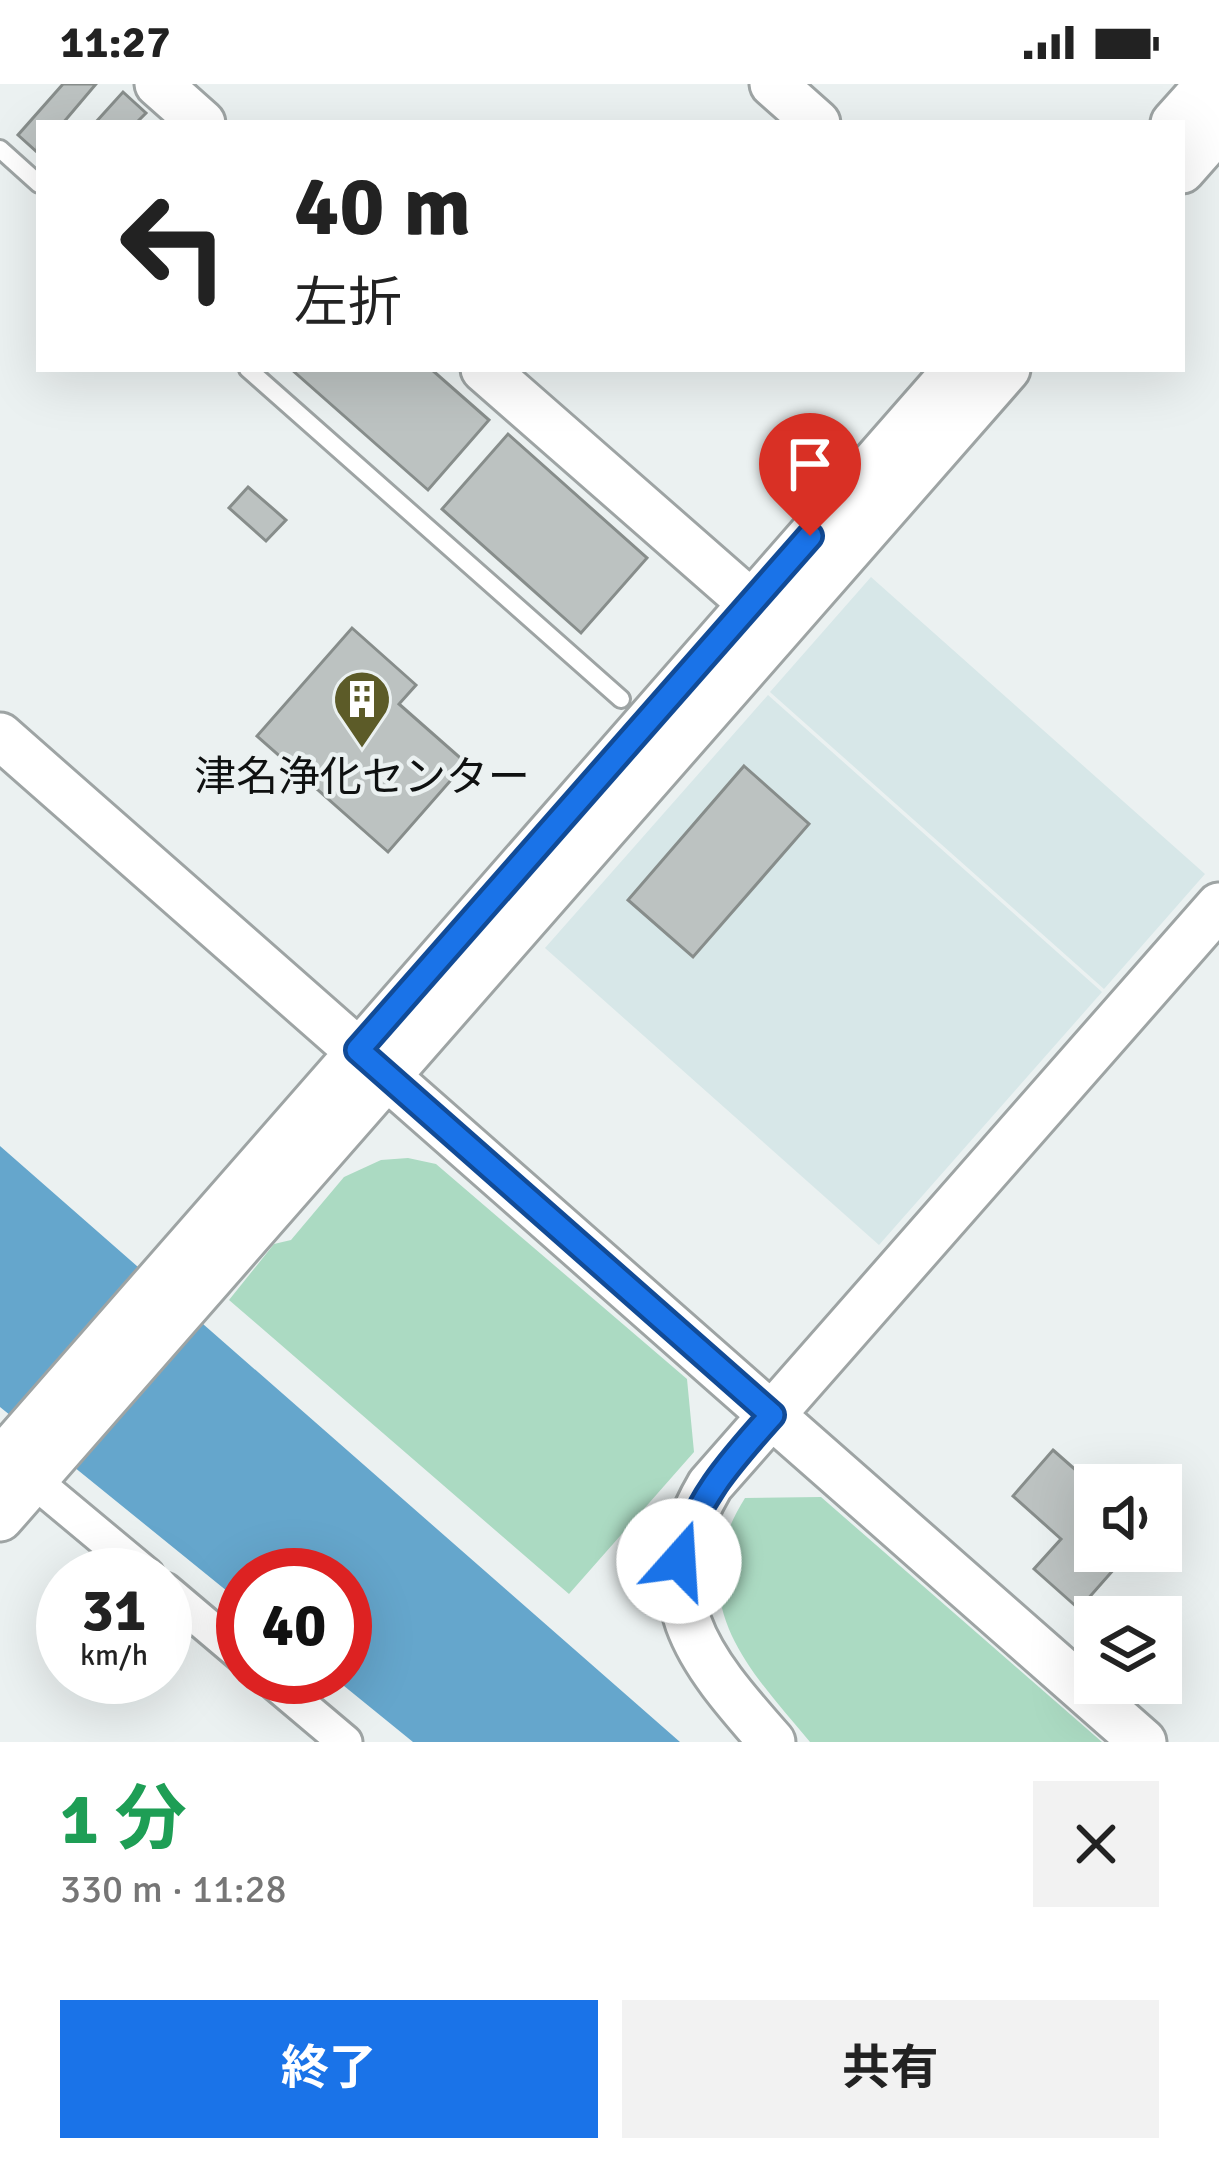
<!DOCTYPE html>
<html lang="ja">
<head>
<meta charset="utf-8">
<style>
  :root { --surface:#fff; --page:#f2f2f2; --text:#222; --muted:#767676; --accent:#1a73e8 }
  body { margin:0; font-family:Signika,"Noto Sans JP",sans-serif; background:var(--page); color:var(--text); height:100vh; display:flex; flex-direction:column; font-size:45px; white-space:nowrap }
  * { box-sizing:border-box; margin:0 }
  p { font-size:39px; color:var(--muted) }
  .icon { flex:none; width:66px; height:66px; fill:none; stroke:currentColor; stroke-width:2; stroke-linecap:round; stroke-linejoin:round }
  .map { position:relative; height:1658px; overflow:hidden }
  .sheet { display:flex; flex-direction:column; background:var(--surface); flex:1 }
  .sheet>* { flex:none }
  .guide { position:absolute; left:36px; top:36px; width:1149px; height:252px; border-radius:0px; box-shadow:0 12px 48px #0002; background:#fff; color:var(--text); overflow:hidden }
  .fabs { position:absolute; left:1074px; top:1380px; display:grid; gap:24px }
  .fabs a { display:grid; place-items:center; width:108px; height:108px; border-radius:0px; background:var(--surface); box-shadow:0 12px 48px #0002; font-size:60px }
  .speed { position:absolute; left:36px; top:1464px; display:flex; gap:24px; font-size:60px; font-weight:700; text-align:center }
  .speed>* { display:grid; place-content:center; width:156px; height:156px; border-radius:50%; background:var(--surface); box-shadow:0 12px 48px #0002; line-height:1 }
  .speed small { font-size:30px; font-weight:400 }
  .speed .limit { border:18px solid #d22; background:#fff; color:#111 }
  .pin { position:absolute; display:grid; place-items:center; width:102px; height:102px; color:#fff; margin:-123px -51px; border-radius:50% 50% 50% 0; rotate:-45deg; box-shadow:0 0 12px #0007 }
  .pin .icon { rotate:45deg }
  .me { position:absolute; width:132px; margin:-66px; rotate:19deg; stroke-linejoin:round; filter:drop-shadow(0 0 9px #0008) }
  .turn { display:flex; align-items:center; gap:42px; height:252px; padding:0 60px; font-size:54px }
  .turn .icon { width:156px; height:156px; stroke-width:2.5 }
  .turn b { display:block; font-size:84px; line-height:102px }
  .round { display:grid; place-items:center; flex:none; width:126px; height:126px; border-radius:0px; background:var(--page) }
  .overview { display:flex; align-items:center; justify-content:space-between; height:204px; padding:0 60px }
  h1 { font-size:72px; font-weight:700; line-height:90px; color:#1e9e55 }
  .primary-button { display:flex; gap:24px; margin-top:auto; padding:24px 60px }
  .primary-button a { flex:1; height:138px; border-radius:0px; background:var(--accent); color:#fff; font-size:48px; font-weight:700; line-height:138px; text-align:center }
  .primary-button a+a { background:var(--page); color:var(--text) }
  .status { display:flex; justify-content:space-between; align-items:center; height:84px; padding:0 60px; background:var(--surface); direction:ltr }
  .status svg { height:33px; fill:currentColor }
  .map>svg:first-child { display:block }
  .built { fill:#d7e7e8 }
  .green { fill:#abdac2 }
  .water { fill:#65a6cc }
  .building { fill:#bcc2c1; stroke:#878d8b; stroke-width:3 }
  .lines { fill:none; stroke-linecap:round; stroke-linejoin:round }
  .lane-casing { stroke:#9ea4a4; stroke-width:22 }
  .street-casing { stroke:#9ea4a4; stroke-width:39 }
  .secondary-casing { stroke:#9ea4a4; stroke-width:51 }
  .lane { stroke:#fff; stroke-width:16 }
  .street { stroke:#fff; stroke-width:33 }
  .secondary { stroke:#fff; stroke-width:45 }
  .route-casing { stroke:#114b97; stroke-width:30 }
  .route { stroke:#1a73e8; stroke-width:21 }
  .labels { text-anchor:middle; stroke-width:9; stroke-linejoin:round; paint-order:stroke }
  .poi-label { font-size:42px; fill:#0f1111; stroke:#ebf1f1 }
</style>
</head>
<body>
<div class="status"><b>11:27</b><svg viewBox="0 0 49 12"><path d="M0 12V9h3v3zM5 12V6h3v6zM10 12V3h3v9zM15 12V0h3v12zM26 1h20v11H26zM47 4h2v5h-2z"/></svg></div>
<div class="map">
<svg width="1219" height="1658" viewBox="0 0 1219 1658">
  <rect width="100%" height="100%" fill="#ebf1f1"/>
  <path class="built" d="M871 493 1205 790 1104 905 770 608Z
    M768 611 1102 908 879 1161 545 864Z"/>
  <path class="green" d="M408 1074 436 1080 687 1295 694 1368 569 1510 229 1216 274 1160 291 1156 344 1093 381 1076Z
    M821 1413 1102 1658H810C745 1581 681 1516 745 1414Z"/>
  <path class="water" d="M0 1062 680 1658H413L333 1593H345V1491H243V1520L0 1323Z"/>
  <path class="building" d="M63 0H96L63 39H39L37 68 18 51Z
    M123 8 146 29 136 39H95Z
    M291 285H431L489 336 428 406Z
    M508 350 647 474 581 549 442 425Z
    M248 403 286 436 266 457 229 424Z
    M352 544 416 601 399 620 466 679 388 768 257 652Z
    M744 682 809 740 693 873 628 816Z
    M1053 1366 1095 1403V1467H1130L1079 1525 1034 1485 1061 1455 1013 1412Z"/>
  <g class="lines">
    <defs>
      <path id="lane" d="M0 65 39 100
        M248 285 621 615"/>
      <path id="street" d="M15 1381 147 1491
        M165 1506 243 1572
        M268 1593 345 1658"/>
      <path id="secondary" d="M158 0 202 39
        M773 0 817 39
        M1174 39 1209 0
        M1182 86 1219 44
        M484 285 775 540
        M0 652 1143 1658
        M0 1378 957 285
        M0 1434 1007 285
        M772 1658C697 1573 645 1512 710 1401L1219 822"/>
    </defs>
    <use href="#lane" class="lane-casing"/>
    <use href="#street" class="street-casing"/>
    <use href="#secondary" class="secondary-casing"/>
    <use href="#lane" class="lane"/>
    <use href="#street" class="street"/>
    <use href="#secondary" class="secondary"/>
  </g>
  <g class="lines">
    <defs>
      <path id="route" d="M679 1477C696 1415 730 1378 772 1331L358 966 810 452"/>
    </defs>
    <use href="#route" class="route-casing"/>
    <use href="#route" class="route"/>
  </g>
  <defs>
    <symbol id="building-pin" viewBox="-11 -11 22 30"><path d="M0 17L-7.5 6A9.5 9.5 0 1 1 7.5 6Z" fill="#5c5b28" stroke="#ebf1f1"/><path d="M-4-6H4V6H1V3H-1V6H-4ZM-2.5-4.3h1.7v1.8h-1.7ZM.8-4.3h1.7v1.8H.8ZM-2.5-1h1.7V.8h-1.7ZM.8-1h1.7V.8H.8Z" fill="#fff"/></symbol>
  </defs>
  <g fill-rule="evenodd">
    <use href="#building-pin" x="329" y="582" width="66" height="90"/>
  </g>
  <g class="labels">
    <g class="poi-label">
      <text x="362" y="707">津名浄化センター</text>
    </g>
  </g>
</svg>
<div class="fabs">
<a><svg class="icon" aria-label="sound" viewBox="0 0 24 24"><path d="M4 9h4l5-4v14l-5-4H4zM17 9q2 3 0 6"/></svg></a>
<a><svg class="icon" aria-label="layers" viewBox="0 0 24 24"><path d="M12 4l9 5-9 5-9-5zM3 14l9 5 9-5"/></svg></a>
</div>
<div class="speed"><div>31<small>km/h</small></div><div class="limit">40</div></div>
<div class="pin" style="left:810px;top:452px;background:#d93025"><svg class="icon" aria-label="arrive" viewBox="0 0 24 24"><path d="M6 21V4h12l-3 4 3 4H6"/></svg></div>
<svg class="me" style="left:679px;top:1477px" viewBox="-20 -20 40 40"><circle r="19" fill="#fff"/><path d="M0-13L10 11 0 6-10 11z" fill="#1a73e8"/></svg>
<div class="guide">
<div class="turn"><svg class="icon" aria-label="left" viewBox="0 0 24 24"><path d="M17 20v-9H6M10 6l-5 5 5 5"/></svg><div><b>40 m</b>左折</div></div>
</div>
</div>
<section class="sheet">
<div class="overview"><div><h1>1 分</h1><p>330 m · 11:28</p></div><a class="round"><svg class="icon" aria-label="close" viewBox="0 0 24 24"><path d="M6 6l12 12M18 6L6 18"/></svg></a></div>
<div class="primary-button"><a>終了</a><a>共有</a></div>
</section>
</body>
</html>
